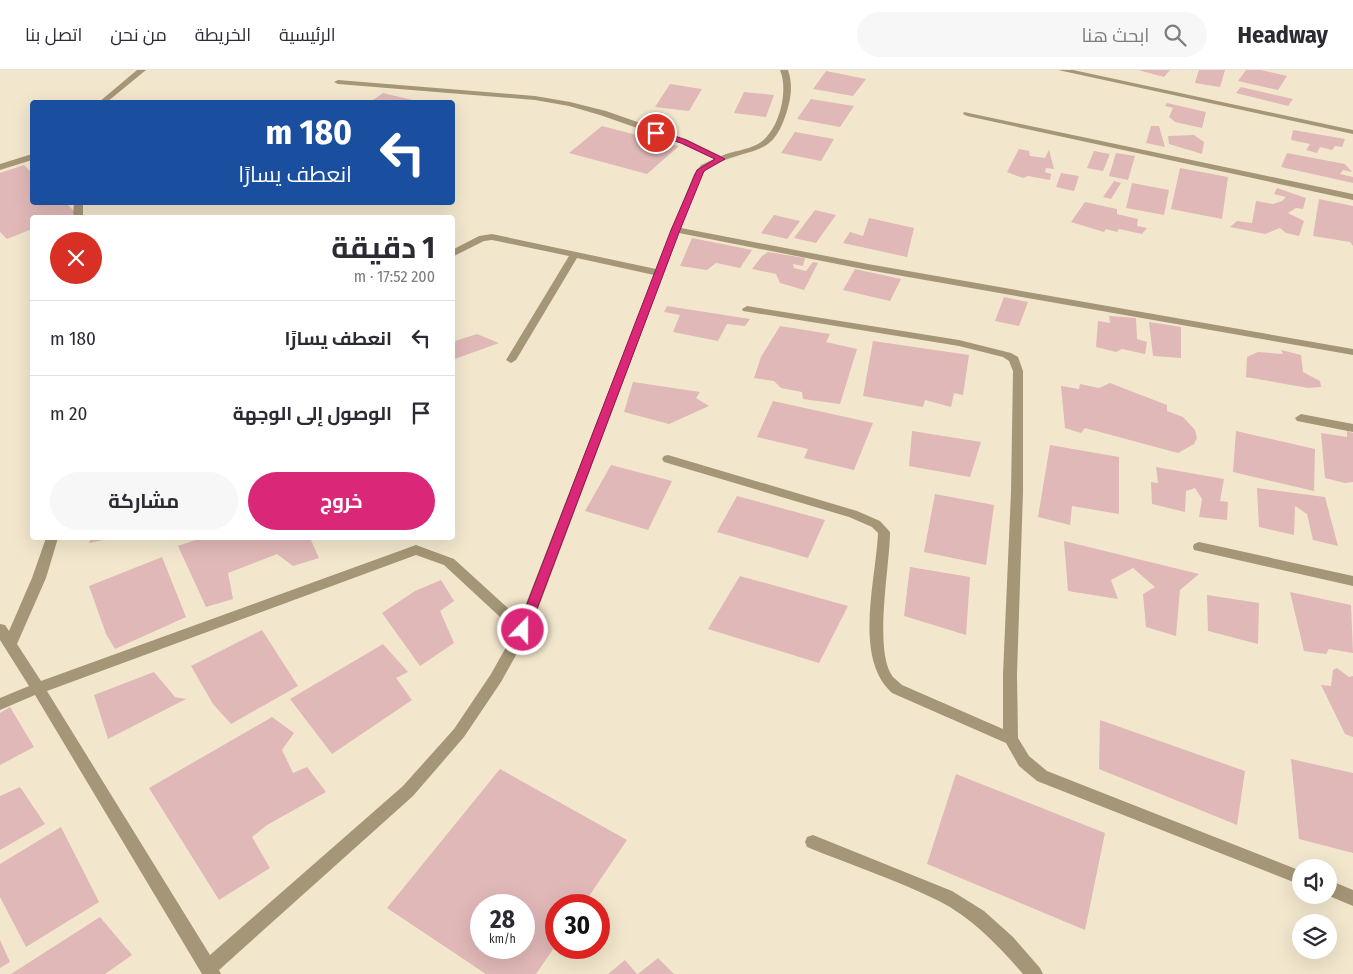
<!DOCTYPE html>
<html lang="ar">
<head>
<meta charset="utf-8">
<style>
  :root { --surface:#fff; --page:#f7f7f7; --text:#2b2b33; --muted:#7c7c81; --line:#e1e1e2; --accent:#db2777 }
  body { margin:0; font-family:"Fira Sans Condensed",Cairo,sans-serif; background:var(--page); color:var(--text); direction:rtl; height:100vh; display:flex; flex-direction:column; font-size:19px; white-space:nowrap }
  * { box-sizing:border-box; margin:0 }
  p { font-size:16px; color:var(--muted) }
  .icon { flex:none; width:28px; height:28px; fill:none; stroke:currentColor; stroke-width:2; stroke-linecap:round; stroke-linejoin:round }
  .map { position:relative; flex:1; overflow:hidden; direction:ltr }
  .details { position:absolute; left:30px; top:145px; width:425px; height:325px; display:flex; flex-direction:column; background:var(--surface); border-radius:5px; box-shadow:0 5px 20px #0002; direction:rtl }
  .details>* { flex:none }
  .banner { position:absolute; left:30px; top:30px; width:425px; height:105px; border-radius:5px; box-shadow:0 5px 20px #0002; direction:rtl; background:#1a4fa0; color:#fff; overflow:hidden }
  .controls { position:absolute; left:1292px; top:789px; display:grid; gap:10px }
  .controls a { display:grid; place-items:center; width:45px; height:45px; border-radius:50%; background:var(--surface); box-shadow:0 5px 20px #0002; font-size:25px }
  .speed { position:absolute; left:470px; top:824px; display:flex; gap:10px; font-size:25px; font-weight:700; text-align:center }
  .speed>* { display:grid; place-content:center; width:65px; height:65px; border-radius:50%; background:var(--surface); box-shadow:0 5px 20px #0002; line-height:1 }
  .speed small { font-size:12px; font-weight:400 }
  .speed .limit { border:8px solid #d22; background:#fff; color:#111 }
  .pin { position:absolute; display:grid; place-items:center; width:42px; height:42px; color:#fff; margin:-21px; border:2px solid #fff; border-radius:50%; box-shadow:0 1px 5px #0007 }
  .me { position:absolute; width:55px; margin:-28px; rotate:22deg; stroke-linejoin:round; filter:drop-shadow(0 0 4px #0008) }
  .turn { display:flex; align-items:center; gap:18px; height:105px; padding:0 20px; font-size:22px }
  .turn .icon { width:65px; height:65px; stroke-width:2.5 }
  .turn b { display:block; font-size:35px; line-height:42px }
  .round { display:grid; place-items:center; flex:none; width:52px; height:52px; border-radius:26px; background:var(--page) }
  .headline { display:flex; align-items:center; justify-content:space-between; height:85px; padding:0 20px }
  h1 { font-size:30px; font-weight:700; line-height:38px }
  .action { display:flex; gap:10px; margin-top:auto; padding:10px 20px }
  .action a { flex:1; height:58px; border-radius:30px; background:var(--accent); color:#fff; font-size:20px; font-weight:700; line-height:58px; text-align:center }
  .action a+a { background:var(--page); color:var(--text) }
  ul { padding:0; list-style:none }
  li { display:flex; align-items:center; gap:15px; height:75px; padding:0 20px; border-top:1px solid var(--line) }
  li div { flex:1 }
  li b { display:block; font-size:19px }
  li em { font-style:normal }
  header { display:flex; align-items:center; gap:30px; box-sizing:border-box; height:70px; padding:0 25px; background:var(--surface); border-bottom:1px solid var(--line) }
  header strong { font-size:24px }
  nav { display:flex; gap:28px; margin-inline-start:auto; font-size:18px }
  .search { width:350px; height:45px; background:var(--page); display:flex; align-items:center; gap:12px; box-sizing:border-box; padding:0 18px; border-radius:28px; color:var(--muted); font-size:19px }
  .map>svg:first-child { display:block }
  .building { fill:#e0b8b7; fill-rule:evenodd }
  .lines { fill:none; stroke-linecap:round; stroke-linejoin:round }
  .minor { fill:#a59677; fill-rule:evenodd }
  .route { fill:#db2777; stroke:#8e194d }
</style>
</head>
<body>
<header>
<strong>Headway</strong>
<div class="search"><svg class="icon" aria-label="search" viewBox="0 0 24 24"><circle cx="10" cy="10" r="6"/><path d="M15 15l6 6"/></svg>ابحث هنا</div>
<nav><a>الرئيسية</a><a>الخريطة</a><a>من نحن</a><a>اتصل بنا</a></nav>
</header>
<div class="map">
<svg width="1353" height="904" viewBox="0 0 1353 904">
  <rect width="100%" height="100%" fill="#f2e7cd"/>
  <path class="building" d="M1138 0H1170L1164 7Z
    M1199 0H1225L1220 17 1195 13Z
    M1246 0H1261L1287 6 1278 20 1238 11Z
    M826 1 866 9 853 26 813 19Z
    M670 14 702 19 689 41 655 37Z
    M1241 17 1293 29 1288 36 1236 23Z
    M744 22 774 25 766 47 734 43Z
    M383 23 421 32H370Z
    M811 29 854 36 840 57 797 49Z
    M1167 33 1206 42 1202 58 1175 52 1169 47 1173 38 1165 36Z
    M602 56 679 76 647 104 569 83Z
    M1151 56H1159L1165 77 1146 73Z
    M1293 60 1345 69 1342 77 1335 76 1332 80 1320 77 1317 83 1306 80 1310 74 1291 70Z
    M795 62 834 69 821 91 781 83Z
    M1194 65 1204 72 1202 84 1169 74 1168 66Z
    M1019 79 1029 81 1030 86 1045 88 1049 80 1054 99 1046 98 1045 102 1051 104 1050 110 1028 106 1023 108 1007 102Z
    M1094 81 1110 84 1103 101 1087 98Z
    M1116 83 1135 86 1128 110 1109 106Z
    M1287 83 1345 94 1352 102 1343 100 1340 104 1353 107V113L1281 97Z
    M24 95 32 103V132H65L76 143 65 148H32V159L7 169 0 162V103Z
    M1180 98 1228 107 1222 149 1171 139Z
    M1061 103 1079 106 1074 121 1056 117Z
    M1114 111 1121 113 1111 129 1103 127Z
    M1132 113 1169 120 1164 145 1126 138Z
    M1277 118 1306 128 1303 139 1296 138 1288 143 1304 151 1299 166 1286 163 1280 158 1265 164 1230 157 1237 151 1252 153 1256 131 1273 134 1282 131 1286 127 1274 124Z
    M1319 129 1353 136V176L1350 172 1313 166Z
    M1085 132 1117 139V144L1138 149 1137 156 1147 158 1142 164 1119 159 1117 162 1106 159 1104 162 1071 152Z
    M815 140 836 145 816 173 794 168Z
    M774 145 800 151 787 169 761 163Z
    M869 148 914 158 907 187 843 173 850 162 863 166Z
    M692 168 752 180 740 198 716 193 707 200 680 196Z
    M768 182 805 188 803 196 793 194 794 198 806 201 813 192 818 193 804 220 780 213 776 204 752 199 762 186Z
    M855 199 901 209 890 231 843 220Z
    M1004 227 1028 232 1019 256 995 251Z
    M667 236 750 249 745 256 727 254 718 271 673 262 680 245 664 242Z
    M1109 246 1136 248 1137 269 1147 272 1145 284 1122 279 1116 282 1096 277 1098 251 1110 253Z
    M1149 252 1181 257V288L1153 286Z
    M780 256 830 264 826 272 857 279 840 334 803 329 802 322 781 318 774 311 754 308 761 287Z
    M477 264 499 273 452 290V272Z
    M873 271 969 285 963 325 954 323 951 337 925 330 923 337 863 326Z
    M1281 280 1301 285 1303 302 1320 311 1321 317 1308 318 1246 307 1247 287 1258 282 1283 284Z
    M633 312 700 322 696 328 709 336 669 354 624 342Z
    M1110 313 1167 335V341L1183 347 1195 360 1197 368 1194 374 1178 383 1085 358 1081 363 1065 358 1061 316 1079 319 1080 314 1099 318Z
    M773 331 873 353 854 400 804 388 808 379 757 367Z
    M912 361 981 372 970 407 909 396Z
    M1236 361 1315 379 1314 421 1233 402Z
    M1347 361 1353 363V412L1345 413 1325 408 1321 363 1347 367Z
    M1050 375 1119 387V444L1072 436 1070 455 1038 447Z
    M611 395 672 411 648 460 585 441Z
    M1156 397 1224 409 1220 431 1228 432 1227 450 1199 447 1202 429 1195 418 1186 421 1185 442 1152 434 1151 412 1158 413Z
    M1257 418 1325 427 1338 476 1313 470 1307 444 1295 436 1294 465 1259 457Z
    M935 424 994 435 986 495 924 482Z
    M737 426 825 450 808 488 717 462Z
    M91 468H112L89 473Z
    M201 468H310L319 488 293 496 277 484 228 503 233 529 206 537 178 476Z
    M1064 471 1199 504 1180 520 1176 566 1146 557 1143 524 1155 517 1133 498 1111 510 1118 529 1068 521Z
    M162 487 186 547 115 579 106 564 89 516Z
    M910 497 970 507 966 565 904 546Z
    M740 506 848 536 819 593 708 559Z
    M441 510 454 531 440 541 454 573 420 596 382 543 415 521Z
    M1290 522 1351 535 1353 583 1329 579 1326 584 1304 581Z
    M1207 525 1259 533 1258 574 1208 561Z
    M262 560 298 616 231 654 213 634 191 596Z
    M383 574 408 602 396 608 412 630 332 684 290 629Z
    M1337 598 1349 607 1353 606V667L1345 664 1321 615 1331 616 1333 600Z
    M154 602 175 627 186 629 108 669 94 625Z
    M10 637 34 677 0 695V643Z
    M272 647 294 663 282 680 293 703 307 697 326 722 267 755 252 767 270 798 219 830 149 718Z
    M1100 650 1245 701 1237 755 1099 699Z
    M1291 689 1353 703V783L1299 769Z
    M500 699 627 770 583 835H556V875L536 904H486L387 838ZM481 835H524V878H481Z
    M956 704 1105 763 1085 860 927 794Z
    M20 717 45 754 0 780V726Z
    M61 757 99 832 26 877 0 827V794Z
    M100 847 132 885 105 904H11Z
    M0 870 10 892 0 898Z
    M658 888 674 904H638Z
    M625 890 637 904H608Z"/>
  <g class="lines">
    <path class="minor" d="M137 0H146L107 32H99Z
      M780 0H788C793 14 791 28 787 41 774 83 760 77 725 90 718 93 710 96 705 101 694 114 688 142 681 158L868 194 1353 279V285L868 200 679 163 530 560 501 612 464 667 413 726 219 900 221 904H202L35 625 0 640V628L29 616 0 570V554L5 555 9 561 32 508 46 468H58L46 508 17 574 41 611 416 475 454 489 520 549 654 205 577 188 516 290 511 293 506 290 569 186 492 170 484 171 452 187V180L479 166 492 164 656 199 694 104 701 95 714 89 680 73 600 45 569 36 535 30 338 14 334 12 338 10 535 26 570 32 606 41 686 69 721 86C733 81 747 80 758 74 779 62 789 21 780 0ZM416 485 444 495 515 561 491 604 454 659 403 716 210 885 47 621Z
      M1058 0H1073L1353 60V64Z
      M964 42 1353 124V130L967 46 963 44Z
      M32 84V90L0 100V94Z
      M74 132H83V148H73Z
      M747 236 959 270 1011 283 1018 287 1023 301V422L1017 604 1018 668 1029 686 1047 701 1301 801V815L1037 711 1019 696 1006 673 892 623C853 588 876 510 878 463L872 457 849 447 664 392 662 389 664 386 668 385 857 441 880 451 890 462C890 496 873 581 893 607 896 610 899 612 902 615L1003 659V604L1011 422 1013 301 1009 291 1003 287 959 276 743 241 742 239Z
      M1301 344 1353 354V362L1297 351 1295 348Z
      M1199 472 1353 506V516L1194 480 1193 477 1194 474Z
      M813 765 952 821 984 841 1013 867 1040 898 1043 904H1023C999 876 972 848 939 831 897 810 851 795 807 777L805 772 807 767Z
      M1329 810 1353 820V836L1327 825H1329Z"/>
  </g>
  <path class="route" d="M656 60 686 70 725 89 704 101 680 160 529 560 528 564H519L517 560 671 160 697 100 715 89 681 73 653 64V61Z"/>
</svg>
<div class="controls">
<a><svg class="icon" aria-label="sound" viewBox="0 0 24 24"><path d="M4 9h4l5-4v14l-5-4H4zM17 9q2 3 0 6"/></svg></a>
<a><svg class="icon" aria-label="layers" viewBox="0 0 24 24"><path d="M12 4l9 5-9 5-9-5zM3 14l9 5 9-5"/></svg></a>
</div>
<div class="speed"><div>28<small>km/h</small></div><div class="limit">30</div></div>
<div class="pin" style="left:656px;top:63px;background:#d93025"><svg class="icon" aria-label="arrive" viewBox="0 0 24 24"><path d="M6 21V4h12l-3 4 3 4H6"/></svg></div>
<svg class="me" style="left:523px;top:560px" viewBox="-20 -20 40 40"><circle r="17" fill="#db2777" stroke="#fff" stroke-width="3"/><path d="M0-11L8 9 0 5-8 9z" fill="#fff"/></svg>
<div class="banner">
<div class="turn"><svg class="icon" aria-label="left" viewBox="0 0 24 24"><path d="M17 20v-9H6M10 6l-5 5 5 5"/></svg><div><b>180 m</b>انعطف يسارًا</div></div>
</div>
<section class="details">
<div class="headline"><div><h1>1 دقيقة</h1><p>200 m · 17:52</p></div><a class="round" style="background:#d93025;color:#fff"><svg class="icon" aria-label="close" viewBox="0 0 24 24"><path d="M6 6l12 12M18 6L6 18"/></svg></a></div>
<ul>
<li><svg class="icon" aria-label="left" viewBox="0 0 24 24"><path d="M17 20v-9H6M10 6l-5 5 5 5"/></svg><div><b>انعطف يسارًا</b></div><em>180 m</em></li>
<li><svg class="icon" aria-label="arrive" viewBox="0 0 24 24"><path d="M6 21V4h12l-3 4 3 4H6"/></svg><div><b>الوصول إلى الوجهة</b></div><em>20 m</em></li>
</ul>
<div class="action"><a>خروج</a><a>مشاركة</a></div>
</section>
</div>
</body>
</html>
